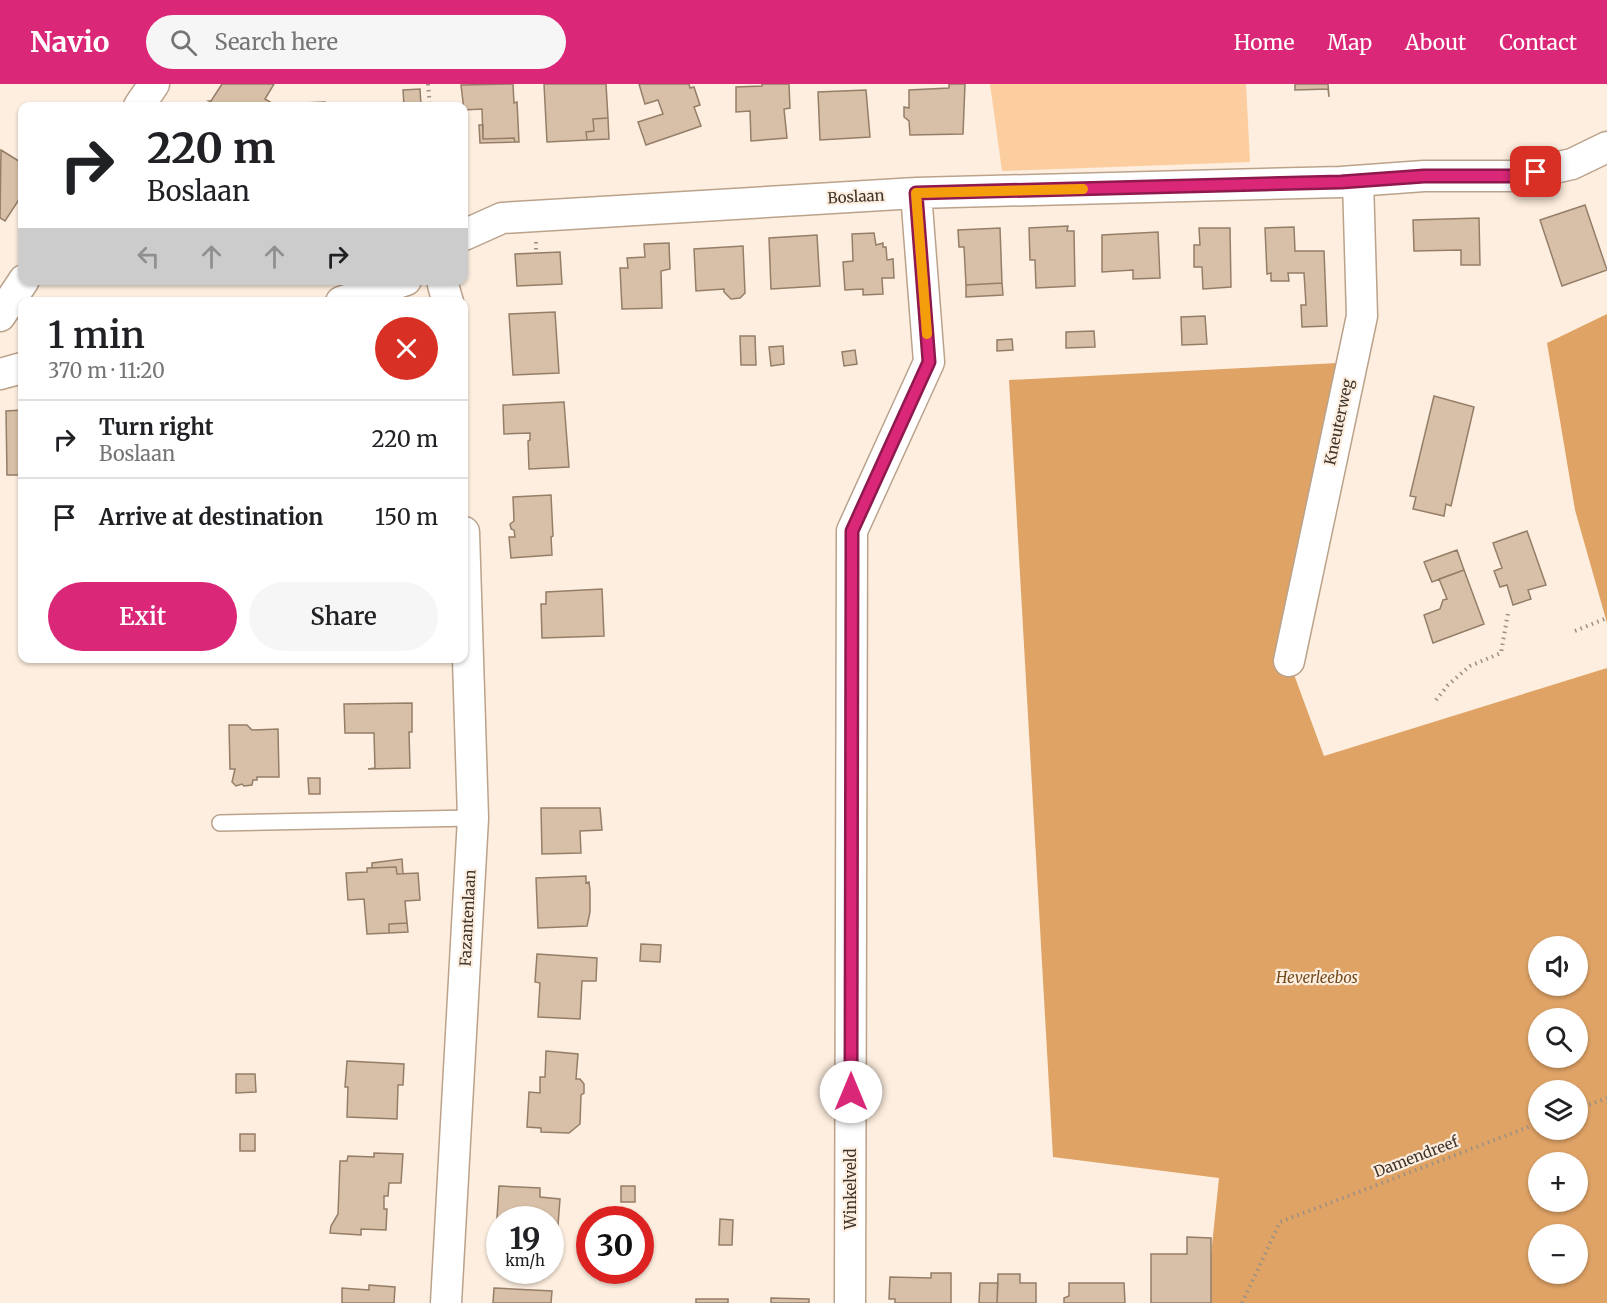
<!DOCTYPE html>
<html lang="en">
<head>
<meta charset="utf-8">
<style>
  :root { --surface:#fff; --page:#f6f6f6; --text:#202124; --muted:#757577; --line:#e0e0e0; --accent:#db2777 }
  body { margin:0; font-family:Merriweather,serif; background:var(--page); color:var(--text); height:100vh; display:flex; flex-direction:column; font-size:22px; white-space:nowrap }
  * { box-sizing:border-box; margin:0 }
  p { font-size:20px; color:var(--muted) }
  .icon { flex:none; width:33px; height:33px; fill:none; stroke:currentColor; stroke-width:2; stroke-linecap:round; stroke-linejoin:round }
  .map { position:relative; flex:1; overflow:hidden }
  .panel { position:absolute; left:18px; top:213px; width:450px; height:366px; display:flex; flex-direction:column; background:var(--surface); border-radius:12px; box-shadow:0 2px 4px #0004 }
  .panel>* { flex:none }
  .guide { position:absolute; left:18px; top:18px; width:450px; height:183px; border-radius:12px; box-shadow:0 2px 4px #0004; background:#fff; color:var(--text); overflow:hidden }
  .buttons { position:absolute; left:1528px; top:852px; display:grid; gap:12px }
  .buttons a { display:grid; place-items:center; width:60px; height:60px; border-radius:50%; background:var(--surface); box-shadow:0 2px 4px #0004; font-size:30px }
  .speed { position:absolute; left:486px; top:1122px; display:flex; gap:12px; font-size:30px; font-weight:700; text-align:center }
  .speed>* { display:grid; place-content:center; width:78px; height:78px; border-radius:50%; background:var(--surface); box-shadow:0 2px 4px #0004; line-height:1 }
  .speed small { font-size:15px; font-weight:400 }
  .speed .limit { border:9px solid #d22; background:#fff; color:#111 }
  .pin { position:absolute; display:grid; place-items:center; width:51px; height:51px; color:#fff; margin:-26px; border-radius:12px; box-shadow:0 3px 9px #0006 }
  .me { position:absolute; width:66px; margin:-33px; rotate:0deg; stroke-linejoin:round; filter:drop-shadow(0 0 4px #0008) }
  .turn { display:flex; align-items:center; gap:21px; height:126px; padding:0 30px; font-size:27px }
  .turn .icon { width:78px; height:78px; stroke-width:2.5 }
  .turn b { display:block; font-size:42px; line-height:51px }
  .lanes { display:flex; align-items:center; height:57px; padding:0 30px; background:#0003; justify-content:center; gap:30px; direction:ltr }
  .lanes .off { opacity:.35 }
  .round { display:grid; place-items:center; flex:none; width:63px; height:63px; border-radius:32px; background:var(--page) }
  .headline { display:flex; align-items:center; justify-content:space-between; height:102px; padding:0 30px }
  h1 { font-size:36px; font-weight:600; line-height:45px }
  .primary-button { display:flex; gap:12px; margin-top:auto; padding:12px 30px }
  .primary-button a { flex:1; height:69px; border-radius:36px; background:var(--accent); color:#fff; font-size:24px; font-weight:600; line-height:69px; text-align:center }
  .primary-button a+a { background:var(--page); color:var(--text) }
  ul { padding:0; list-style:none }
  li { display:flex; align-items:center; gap:18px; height:78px; padding:0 30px; border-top:2px solid var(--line) }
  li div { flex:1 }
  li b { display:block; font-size:22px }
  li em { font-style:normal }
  header { display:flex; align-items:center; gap:36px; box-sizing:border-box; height:84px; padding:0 30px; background:var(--accent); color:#fff }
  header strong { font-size:28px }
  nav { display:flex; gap:33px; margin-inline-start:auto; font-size:21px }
  .search { width:420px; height:54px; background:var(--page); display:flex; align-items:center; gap:15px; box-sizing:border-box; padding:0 21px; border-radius:33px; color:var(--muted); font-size:22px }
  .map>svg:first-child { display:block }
  .green { fill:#fccd9f }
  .forest { fill:#dfa366; fill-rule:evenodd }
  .building { fill:#d8bfa7; stroke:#957e68; stroke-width:1.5 }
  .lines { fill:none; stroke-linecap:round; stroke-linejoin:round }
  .service-casing { stroke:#baa28b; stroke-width:18 }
  .minor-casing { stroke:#baa28b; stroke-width:33 }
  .path { stroke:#9c9084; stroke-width:4; stroke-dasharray:1.5 4.5; stroke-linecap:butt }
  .service { stroke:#fff; stroke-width:15 }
  .minor { stroke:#fff; stroke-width:30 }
  .route-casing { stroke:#8e194d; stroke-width:15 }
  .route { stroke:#db2777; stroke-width:10 }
  .slow { stroke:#f59e0b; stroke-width:10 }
  .labels { text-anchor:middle; stroke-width:4.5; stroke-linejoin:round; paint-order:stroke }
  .street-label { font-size:15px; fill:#3e342b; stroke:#fdeedf }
  .park-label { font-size:15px; font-style:italic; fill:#754d1f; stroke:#fdeedf }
</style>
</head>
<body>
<header>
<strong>Navio</strong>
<div class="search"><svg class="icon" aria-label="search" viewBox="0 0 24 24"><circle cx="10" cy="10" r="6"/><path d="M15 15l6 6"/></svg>Search here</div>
<nav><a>Home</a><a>Map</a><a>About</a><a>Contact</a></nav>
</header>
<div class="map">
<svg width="1607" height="1219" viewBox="0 0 1607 1219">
  <rect width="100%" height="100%" fill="#fdeedf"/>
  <path class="green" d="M990 0H1246L1250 78 1002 87Z"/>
  <path class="forest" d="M1607 230V539L1575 426 1547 259Z
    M1338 279 1289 577 1324 672 1607 584V1219H1206L1219 1094 1053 1073 1009 296ZM1539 862H1578V902H1539ZM1539 934H1578V974H1539ZM1539 1006H1578V1046H1539ZM1539 1078H1578V1118H1539ZM1539 1150H1578V1190H1539Z"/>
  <path class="building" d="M222 0H274L265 15 270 18 266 22H218L209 17H211Z
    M513 0 514 19 517 18 519 58H515L514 54 483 55 482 25 464 26 461 1Z
    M544 0H606L608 34 593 35 594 47 586 48 587 56 547 58Z
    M639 0H689L690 4 694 3 700 21 694 23 701 42 646 61 638 38 663 30 658 16 645 20Z
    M762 0H789L790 24 784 25 787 54 751 57 750 27 736 28V3L762 2Z
    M949 0H965L963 50 910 51 909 37 904 33V23L909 24V6L949 4Z
    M1295 0H1328L1329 13 1328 5 1295 6Z
    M420 5 421 22H404L403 6Z
    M866 6 870 53 820 56 818 8Z
    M325 18V22H304V19Z
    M608 34 609 55 587 56 586 48 594 47 593 35Z
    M479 41H483V55L514 54 515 58 480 59Z
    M1 66 22 79V111L5 137 0 134Z
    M1585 121 1607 186 1562 202 1540 136Z
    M1479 134 1480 181H1461V166L1414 167 1413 136Z
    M1068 142 1067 147H1074L1075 202 1036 204 1035 176H1030L1029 144Z
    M1294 143 1295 167H1324L1327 242 1302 243 1301 221H1306L1304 189H1288L1289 197H1271V189L1267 190 1265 144Z
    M1000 144 1002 199 966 201 964 163H959L958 146Z
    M1199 144H1230L1231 203 1203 205 1202 183H1194V161H1200Z
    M1158 148 1160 194 1133 195V186L1102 188V151Z
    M874 149 876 161 883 159V163H886L887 176 893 175 894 194H882L883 210 863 211V205L845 206 843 178 853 177 852 150Z
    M817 151 820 202 771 205 769 154Z
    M669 159 670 185 661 187 662 224 622 225 620 184H628L627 174 645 173 644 160Z
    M743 162 745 209 740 214 731 215 724 208V205L696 207 694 165Z
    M560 168 562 200 517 202 515 170Z
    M1002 199 1003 211 966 213V201Z
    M555 228 559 289 513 291 509 230Z
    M1205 232 1207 260 1182 261 1181 233Z
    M1094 247 1095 263 1066 264V248Z
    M740 252H755L756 281H741Z
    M1012 255 1013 266 997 267V256Z
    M783 262 784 280 771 282 769 263Z
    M855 266 857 280 844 282 842 268Z
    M1434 312 1474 323 1451 422 1446 420 1444 432 1413 425 1416 413 1410 412Z
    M564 318 569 383 529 385 528 357 530 356V349L504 350 503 321Z
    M22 326V391H7L6 327Z
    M551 411 553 452 551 453 552 471 511 474 509 453H515L514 446 511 445 510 440 514 437 513 413Z
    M1527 447 1546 501 1528 506 1531 515 1513 521 1507 501 1500 503 1494 487 1502 484 1493 459Z
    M1457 466 1464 486 1432 498 1424 478Z
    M1464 486 1484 540 1433 559 1424 531 1440 525 1443 516 1447 515 1439 495Z
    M602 505 604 552 542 554 541 520H546V508Z
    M412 619V648H409L410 684 368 685 375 684 374 649H345L344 620Z
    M229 641H247L252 646 278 645 279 693H257V696H253L252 701 244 702 242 700 236 702 232 698 235 685H230Z
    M308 694H320V710H309Z
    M541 724H600L602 746 580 747 581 769 542 770Z
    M402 775 403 790H397L396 783 372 784V779Z
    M396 783 397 790 418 789 420 816 405 817 407 839 389 840V849L367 850 364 815 348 816 346 789 367 788V784Z
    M586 792V799L589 798 590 806V828L587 842 538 844 536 794Z
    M405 817 408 848 389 849V840L407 839Z
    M641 860 661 861 660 878 640 877Z
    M537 870 597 874 596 897H582L580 935 538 933 540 899 535 898Z
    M546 967 578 970 576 995H580L584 1000V1009L581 1011 580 1040 569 1049 541 1048V1044L527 1043 529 1008 540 1009V993H545Z
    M347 977 404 980 403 1001H398L397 1035 347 1033 348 1003H345Z
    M236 990H255L256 1008 236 1009Z
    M240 1050H255V1067H240Z
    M374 1069 403 1070 401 1099H389L388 1112H384V1125H387L386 1146 361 1145V1151L330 1149 331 1142 338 1130 340 1077H347L348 1072 374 1073Z
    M499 1102 540 1104V1113L560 1115 556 1167H550V1136L497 1134Z
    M621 1102H635V1118H621Z
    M720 1135 733 1136 732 1161H719Z
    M1187 1153 1211 1154V1219H1151V1170H1187Z
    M931 1189H951V1219H895V1215H889L890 1193 931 1194Z
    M998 1190H1020V1199H1036V1219H997Z
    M980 1199H998L997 1219H979Z
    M1069 1199H1124L1125 1219H1064V1214L1069 1212Z
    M369 1201 395 1203 394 1219H342V1204L369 1206Z
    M494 1204 552 1207 551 1219H493Z
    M771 1214 809 1215V1219H771Z
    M696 1215H728V1219H696Z"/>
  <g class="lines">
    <defs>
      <path id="service" d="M220 739 473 734"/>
      <path id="minor" d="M139 22 154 0
        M464 151 502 134 916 109 1341 98 1424 92H1519L1572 80 1607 63
        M444 196 443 201 448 218
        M341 218 406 196
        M0 232 24 196
        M0 290 22 284
        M1289 577 1362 232 1358 97
        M446 1219 473 734 464 448
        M850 1219 852 447 929 278 916 109"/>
    </defs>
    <use href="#service" class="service-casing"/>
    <use href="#minor" class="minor-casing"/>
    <path class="path" d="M428 0 430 22
      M536 158V169
      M1575 547 1607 534
      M1436 616 1448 601 1470 582 1501 569 1508 529
      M1578 1025 1607 1014
      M1242 1219 1280 1138 1539 1039"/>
    <use href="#service" class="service"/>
    <use href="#minor" class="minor"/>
  </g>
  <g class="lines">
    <defs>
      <path id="route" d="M851 1008 852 447 929 278 916 109 1341 98 1424 92H1519L1536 88"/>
    </defs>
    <use href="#route" class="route-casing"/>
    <use href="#route" class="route"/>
    <path class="slow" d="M927 250 916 109 1083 105"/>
  </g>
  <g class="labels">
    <g class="street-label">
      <text transform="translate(856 113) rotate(-3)" y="5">Boslaan</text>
      <text transform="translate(1339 338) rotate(-78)" y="5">Kneuterweg</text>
      <text transform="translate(468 834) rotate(-87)" y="5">Fazantenlaan</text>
      <text transform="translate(1416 1073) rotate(-21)" y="5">Damendreef</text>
      <text transform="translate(851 1105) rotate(-90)" y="5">Winkelveld</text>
    </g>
    <g class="park-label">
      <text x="1317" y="899">Heverleebos</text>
    </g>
  </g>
</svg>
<div class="buttons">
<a><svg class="icon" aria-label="sound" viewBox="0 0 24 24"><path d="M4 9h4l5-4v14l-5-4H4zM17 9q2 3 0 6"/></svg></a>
<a><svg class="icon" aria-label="search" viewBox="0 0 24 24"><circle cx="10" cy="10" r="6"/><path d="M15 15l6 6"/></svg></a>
<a><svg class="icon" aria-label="layers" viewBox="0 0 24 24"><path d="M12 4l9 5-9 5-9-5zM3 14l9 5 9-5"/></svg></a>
<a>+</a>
<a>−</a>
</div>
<div class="speed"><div>19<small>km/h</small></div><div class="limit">30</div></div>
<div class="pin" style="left:1536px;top:88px;background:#d93025"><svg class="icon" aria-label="arrive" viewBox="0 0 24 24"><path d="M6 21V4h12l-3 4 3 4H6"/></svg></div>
<svg class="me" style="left:851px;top:1008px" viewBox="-20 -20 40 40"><circle r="19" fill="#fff"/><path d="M0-13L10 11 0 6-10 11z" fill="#db2777"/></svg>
<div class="guide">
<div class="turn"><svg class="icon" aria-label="right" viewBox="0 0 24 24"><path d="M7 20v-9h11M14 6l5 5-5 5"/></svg><div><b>220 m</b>Boslaan</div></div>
<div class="lanes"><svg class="icon off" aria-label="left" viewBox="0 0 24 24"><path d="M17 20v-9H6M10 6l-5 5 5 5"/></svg><svg class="icon off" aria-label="ahead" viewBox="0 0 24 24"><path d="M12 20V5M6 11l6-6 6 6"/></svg><svg class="icon off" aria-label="ahead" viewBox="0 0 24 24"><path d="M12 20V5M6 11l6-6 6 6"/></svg><svg class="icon" aria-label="right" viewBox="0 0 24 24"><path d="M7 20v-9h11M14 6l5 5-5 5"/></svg></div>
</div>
<section class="panel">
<div class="headline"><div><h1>1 min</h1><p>370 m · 11:20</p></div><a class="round" style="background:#d93025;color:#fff"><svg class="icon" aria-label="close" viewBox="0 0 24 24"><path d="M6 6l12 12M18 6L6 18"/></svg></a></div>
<ul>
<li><svg class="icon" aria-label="right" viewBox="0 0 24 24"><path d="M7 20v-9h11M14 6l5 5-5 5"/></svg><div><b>Turn right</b><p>Boslaan</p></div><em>220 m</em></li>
<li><svg class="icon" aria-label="arrive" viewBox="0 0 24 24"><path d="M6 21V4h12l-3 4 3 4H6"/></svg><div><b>Arrive at destination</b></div><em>150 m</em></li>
</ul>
<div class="primary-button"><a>Exit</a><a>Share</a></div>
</section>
</div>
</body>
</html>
